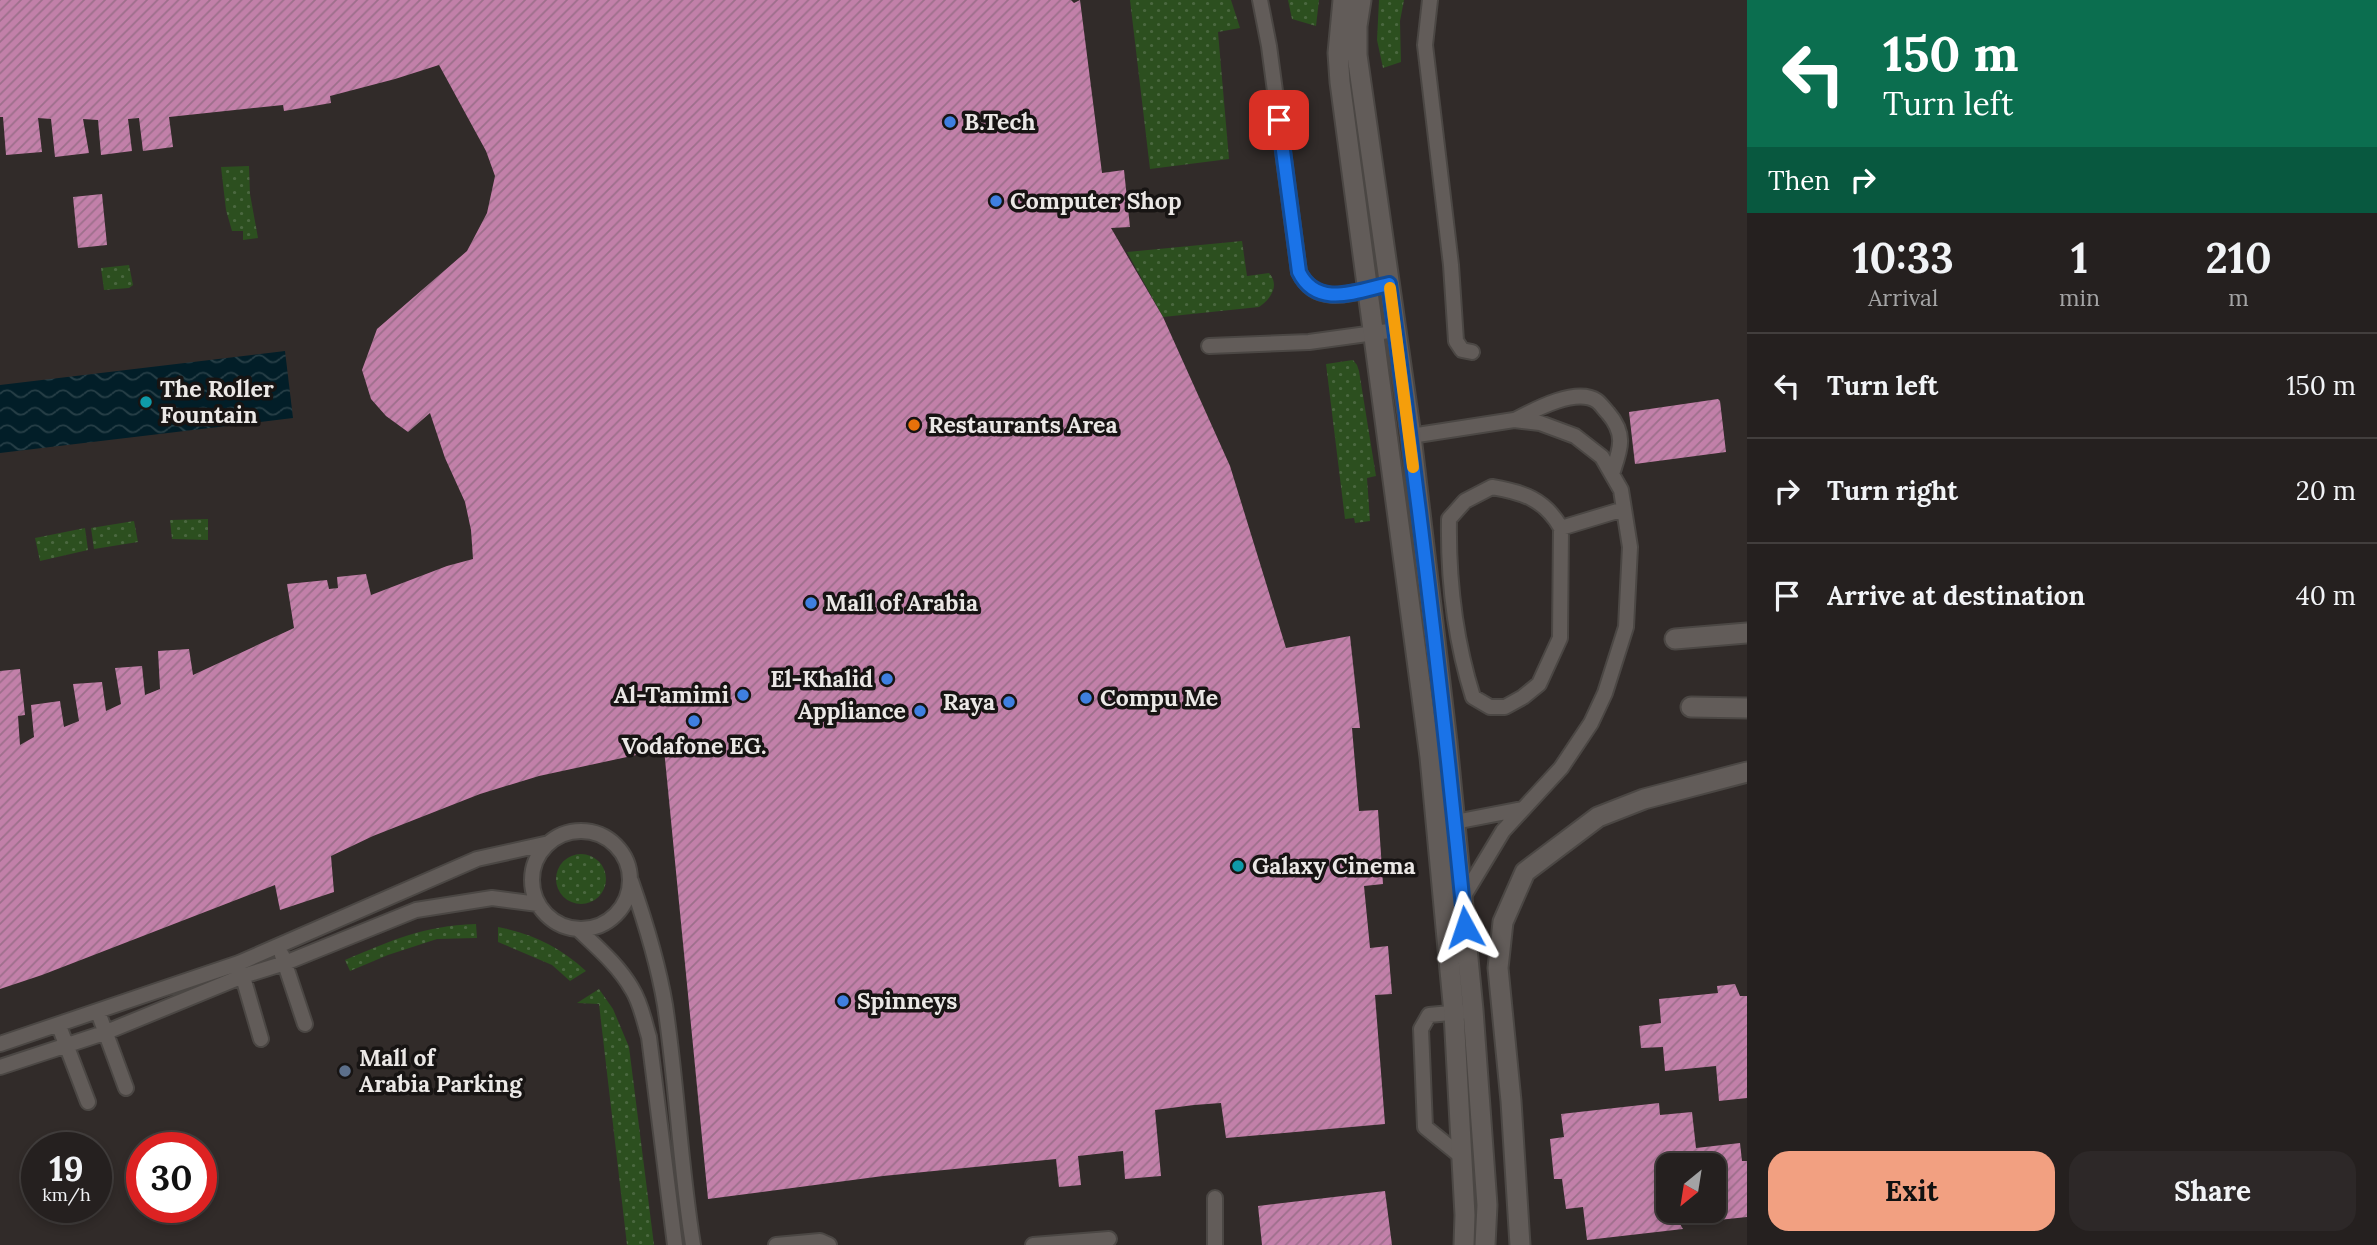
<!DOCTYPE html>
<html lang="en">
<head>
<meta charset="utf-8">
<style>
  :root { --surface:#25201f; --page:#2d2828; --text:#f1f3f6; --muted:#a3a3a4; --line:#423e3d; --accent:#f2a081 }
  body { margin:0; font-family:Lora,serif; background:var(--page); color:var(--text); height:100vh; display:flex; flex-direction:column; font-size:26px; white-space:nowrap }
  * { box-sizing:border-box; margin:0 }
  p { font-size:23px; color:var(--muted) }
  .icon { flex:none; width:38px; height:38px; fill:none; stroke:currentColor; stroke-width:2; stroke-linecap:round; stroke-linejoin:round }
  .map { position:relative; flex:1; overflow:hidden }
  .drawer { display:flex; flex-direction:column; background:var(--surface); width:630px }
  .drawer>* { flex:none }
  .banner { background:#0b6e4f; color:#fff; overflow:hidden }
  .needle { width:46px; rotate:210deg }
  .buttons { position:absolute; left:1656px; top:1153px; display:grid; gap:14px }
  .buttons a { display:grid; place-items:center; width:70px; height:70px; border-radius:14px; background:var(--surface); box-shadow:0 4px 10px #0003,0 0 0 2px var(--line); font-size:35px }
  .speed { position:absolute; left:21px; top:1132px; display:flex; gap:14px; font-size:35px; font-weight:700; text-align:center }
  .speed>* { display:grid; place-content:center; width:91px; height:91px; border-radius:50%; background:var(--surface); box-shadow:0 4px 10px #0003,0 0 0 2px var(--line); line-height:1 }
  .speed small { font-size:18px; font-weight:400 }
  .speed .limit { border:10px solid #d22; background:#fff; color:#111 }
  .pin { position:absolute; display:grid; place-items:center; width:60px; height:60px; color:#fff; margin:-30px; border-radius:14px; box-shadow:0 4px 10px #0006 }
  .me { position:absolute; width:77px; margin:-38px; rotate:355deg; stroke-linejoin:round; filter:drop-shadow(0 0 5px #0008) }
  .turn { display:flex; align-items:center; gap:24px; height:147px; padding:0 21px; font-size:32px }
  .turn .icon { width:91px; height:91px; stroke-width:2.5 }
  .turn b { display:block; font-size:49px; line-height:60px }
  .then { display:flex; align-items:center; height:66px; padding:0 21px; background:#0003; gap:14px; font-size:26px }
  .eta { display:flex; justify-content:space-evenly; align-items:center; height:119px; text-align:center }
  .eta b { font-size:42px; font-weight:800; line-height:49px }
  .button { display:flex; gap:14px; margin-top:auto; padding:14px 21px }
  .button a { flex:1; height:80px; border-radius:21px; background:var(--accent); color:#111; font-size:28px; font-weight:800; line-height:80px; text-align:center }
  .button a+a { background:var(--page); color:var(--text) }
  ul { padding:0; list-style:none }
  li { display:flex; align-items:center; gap:21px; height:105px; padding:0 21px; border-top:2px solid var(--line) }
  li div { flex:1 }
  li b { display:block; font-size:26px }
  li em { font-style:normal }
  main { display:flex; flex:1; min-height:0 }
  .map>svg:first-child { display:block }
  .grass { fill:url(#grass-dots) }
  .water { fill:url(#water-waves) }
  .building { fill:url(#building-hatch); fill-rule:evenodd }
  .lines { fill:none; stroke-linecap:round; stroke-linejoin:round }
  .service-casing { stroke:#4b4744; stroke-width:18 }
  .minor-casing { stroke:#4b4744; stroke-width:23 }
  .service { stroke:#625c59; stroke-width:14 }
  .minor { stroke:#625c59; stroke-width:19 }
  .route-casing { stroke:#114b97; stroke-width:18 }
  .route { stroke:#1a73e8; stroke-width:12 }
  .slow { stroke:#f59e0b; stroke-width:12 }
  .shop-dot { fill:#3f7fe0; stroke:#171413; stroke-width:2.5 }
  .culture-dot { fill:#0f9aa8; stroke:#171413; stroke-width:2.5 }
  .food-dot { fill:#e8710a; stroke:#171413; stroke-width:2.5 }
  .service-dot { fill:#5c6f8a; stroke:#171413; stroke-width:2.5 }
  .labels { text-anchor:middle; stroke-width:7; stroke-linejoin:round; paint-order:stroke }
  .poi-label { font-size:23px; font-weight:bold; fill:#ebe8e6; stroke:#171413; text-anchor:start }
</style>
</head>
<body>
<main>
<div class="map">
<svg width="1747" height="1245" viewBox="0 0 1747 1245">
  <defs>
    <pattern id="grass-dots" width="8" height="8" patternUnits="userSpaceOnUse" patternTransform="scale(1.75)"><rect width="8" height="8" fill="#2c4f1f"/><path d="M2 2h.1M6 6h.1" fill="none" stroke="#4b6840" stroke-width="1.8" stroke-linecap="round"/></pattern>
    <pattern id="water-waves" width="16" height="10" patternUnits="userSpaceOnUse" patternTransform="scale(1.75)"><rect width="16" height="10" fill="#021e28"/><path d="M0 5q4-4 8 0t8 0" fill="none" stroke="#273f47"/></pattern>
    <pattern id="building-hatch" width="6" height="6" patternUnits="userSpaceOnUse" patternTransform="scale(1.75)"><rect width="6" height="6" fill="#c280a9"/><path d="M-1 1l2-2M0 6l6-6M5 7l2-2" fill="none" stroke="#9d6f8b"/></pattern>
  </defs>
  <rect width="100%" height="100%" fill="#312b29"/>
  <path class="grass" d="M1130 0H1231L1240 28 1218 32 1229 159 1150 169Z
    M1288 0H1319L1316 26 1292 19Z
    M1379 0H1404L1400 21 1401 62 1383 68 1377 40Z
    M249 166 250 194 258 238 243 240V231H232L226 210 221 167Z
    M1242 241 1247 276 1269 273C1280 285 1271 299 1259 307L1163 317 1127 252Z
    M129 265 133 285 129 288 104 290 101 268Z
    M1353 360 1357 365 1359 371 1376 476 1367 478 1370 521 1355 523 1354 518 1345 519 1326 364Z
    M208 519V540L172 539 170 520Z
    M134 521 138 542 94 549 91 528Z
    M85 528 88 550 40 561 35 538Z
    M556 879a25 25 0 1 1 50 0a25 25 0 1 1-50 0Z
    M476 924 477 938 437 939 388 955 350 971 345 960C393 940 422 926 476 924Z
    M498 927C533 934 560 947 586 971L570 981 552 965 498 942Z
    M599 989 613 1009 629 1047 654 1245H627L599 1004 577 1003Z"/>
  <path class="water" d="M285 351 293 418 0 453V385Z"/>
  <path class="building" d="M0 0H1071L1074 3 1080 0 1102 173 1124 170 1130 227 1111 228 1163 317 1230 466 1286 648 1350 636 1360 728H1352L1359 811 1378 810 1383 884 1364 886 1370 948 1388 946 1392 994 1375 995 1385 1124 1226 1138 1221 1103 1194 1105 1155 1110 1161 1176 1125 1179 1123 1151 1078 1156 1081 1185 1059 1187 1056 1159 883 1176 708 1199 664 749 539 776 480 794 373 836 331 856 334 892 280 910 275 885 42 975 0 989V671L20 669 25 715 18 716 20 745 34 737 31 705 60 701 64 727 79 721 73 684 102 682 106 711 121 704 115 668 142 666 145 695 160 689 158 651 189 649 193 675 294 628 287 584 327 580 329 589 338 588 337 577 366 574 371 595 447 566 473 559 471 530 465 502 445 458 430 413 408 432 386 416 371 399 362 370 377 329 467 251 487 213 495 176 486 151 439 65 395 79 330 96 331 103 284 111 283 105 169 117 173 147 143 151 139 118 128 119 132 151 101 155 98 120 83 119 89 153 55 157 51 119 38 118 42 152 6 155 3 117H0Z
    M102 194 107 245 78 248 73 197Z
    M1718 399 1720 401 1726 452 1635 464 1629 412Z
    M1735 984 1740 996H1747V1098L1719 1101 1716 1066 1665 1071 1663 1047 1641 1048 1639 1026 1661 1023 1659 999 1718 993 1717 986Z
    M1659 1103 1660 1115 1692 1112 1696 1148 1740 1143 1742 1161H1747V1217L1680 1224 1683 1229 1587 1240 1583 1207 1566 1209 1562 1179H1554L1550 1139 1564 1137 1561 1114ZM1668 1166H1713V1211H1668Z
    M1385 1191 1392 1245H1262L1258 1206Z"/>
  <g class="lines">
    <defs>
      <path id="service" d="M1260 0 1269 46 1299 272C1317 310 1357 291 1389 284
        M1430 0 1425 45 1451 265 1456 341 1462 350 1472 352
        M1209 346 1309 342 1396 330
        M1515 420C1534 410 1576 387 1597 401 1601 404 1605 410 1608 413 1627 435 1620 450 1612 474
        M1411 436 1514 420 1540 423 1575 436 1602 457 1621 490 1630 547 1626 627 1605 693 1591 723 1561 768 1503 831 1462 899
        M1492 487C1522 492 1545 499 1561 528L1560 638 1539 684 1523 697 1505 707H1490L1473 697C1455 640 1448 579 1449 519L1465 501Z
        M1561 528 1624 509
        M1455 822 1522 809
        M532 880a49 49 0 1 1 98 0a49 49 0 1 1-98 0Z
        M631 881C645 921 658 963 665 1005 677 1085 680 1165 693 1245
        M579 930C598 948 619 966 632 989 641 1003 644 1021 649 1037L675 1245
        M282 955 305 1024
        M240 967 261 1039
        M98 1012 126 1088
        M1461 1012 1429 1015 1421 1029 1425 1127 1462 1157
        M59 1026 88 1102
        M0 1044 239 963 477 859 549 843
        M0 1067 104 1033 243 976 285 963 416 910 492 898 538 904
        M776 1245 820 1241 829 1245
        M1033 1245 1109 1239
        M1215 1245V1198"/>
      <path id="minor" d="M1343 0 1338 53 1340 82 1430 757 1454 1013 1465 1215 1464 1245
        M1361 0 1357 26V55L1411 436 1447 742 1473 1010 1487 1205 1485 1245
        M1675 639 1747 633
        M1691 707 1747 708
        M1520 1245 1511 1101 1498 968 1503 922 1525 872 1598 817 1644 799 1747 772"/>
    </defs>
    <use href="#service" class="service-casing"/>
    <use href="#minor" class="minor-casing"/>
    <use href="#service" class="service"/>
    <use href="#minor" class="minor"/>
  </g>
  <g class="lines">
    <defs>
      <path id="route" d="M1279 120 1299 272C1317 309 1357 291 1389 284 1419 498 1444 712 1465 927"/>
    </defs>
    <use href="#route" class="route-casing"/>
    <use href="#route" class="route"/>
    <path class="slow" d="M1390 288 1413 467"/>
  </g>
  <g class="shop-dot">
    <circle cx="950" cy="122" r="7"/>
    <circle cx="996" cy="201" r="7"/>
    <circle cx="811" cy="603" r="7"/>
    <circle cx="887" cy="679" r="7"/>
    <circle cx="743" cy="695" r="7"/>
    <circle cx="1086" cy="698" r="7"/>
    <circle cx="1009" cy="702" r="7"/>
    <circle cx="920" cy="711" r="7"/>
    <circle cx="694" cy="721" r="7"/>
    <circle cx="843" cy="1001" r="7"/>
  </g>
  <g class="culture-dot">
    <circle cx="146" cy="402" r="7"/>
    <circle cx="1238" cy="866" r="7"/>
  </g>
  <circle class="food-dot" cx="914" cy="425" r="7"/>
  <circle class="service-dot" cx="345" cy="1071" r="7"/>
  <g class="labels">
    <g class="poi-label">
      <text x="964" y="130">B.Tech</text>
      <text x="1010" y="209">Computer Shop</text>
      <text x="160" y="397">The Roller<tspan x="160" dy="26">Fountain</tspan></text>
      <text x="928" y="433">Restaurants Area</text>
      <text x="825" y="611">Mall of Arabia</text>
      <text x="873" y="687" text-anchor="end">El-Khalid</text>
      <text x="729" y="703" text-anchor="end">Al-Tamimi</text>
      <text x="1100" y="706">Compu Me</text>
      <text x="995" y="710" text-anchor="end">Raya</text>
      <text x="906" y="719" text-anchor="end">Appliance</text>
      <text x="694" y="754" text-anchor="middle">Vodafone EG.</text>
      <text x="1252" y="874">Galaxy Cinema</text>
      <text x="857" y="1009">Spinneys</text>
      <text x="359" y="1066">Mall of<tspan x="359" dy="26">Arabia Parking</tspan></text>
    </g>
  </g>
</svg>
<div class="buttons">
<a><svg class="needle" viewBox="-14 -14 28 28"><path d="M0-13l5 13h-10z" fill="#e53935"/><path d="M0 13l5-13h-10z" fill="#a3a3a4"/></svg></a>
</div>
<div class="speed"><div>19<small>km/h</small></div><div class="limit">30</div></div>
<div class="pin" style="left:1279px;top:120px;background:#d93025"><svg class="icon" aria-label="arrive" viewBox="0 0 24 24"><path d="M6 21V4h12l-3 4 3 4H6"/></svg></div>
<svg class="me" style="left:1465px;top:927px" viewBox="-20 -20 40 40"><path d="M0-17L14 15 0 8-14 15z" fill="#1a73e8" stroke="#fff" stroke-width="4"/></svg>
</div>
<section class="drawer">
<div class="banner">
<div class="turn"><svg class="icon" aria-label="left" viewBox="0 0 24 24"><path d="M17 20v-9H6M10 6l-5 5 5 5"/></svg><div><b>150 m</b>Turn left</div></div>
<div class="then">Then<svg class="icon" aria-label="right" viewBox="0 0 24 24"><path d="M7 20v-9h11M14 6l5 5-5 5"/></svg></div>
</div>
<div class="eta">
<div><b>10:33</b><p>Arrival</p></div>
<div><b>1</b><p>min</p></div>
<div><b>210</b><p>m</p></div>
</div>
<ul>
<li><svg class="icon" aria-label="left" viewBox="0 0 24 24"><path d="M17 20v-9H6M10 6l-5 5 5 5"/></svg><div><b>Turn left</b></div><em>150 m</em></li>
<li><svg class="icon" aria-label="right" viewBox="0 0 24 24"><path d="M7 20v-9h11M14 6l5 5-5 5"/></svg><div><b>Turn right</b></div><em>20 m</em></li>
<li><svg class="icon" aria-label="arrive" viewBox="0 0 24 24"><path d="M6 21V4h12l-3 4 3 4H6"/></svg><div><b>Arrive at destination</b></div><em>40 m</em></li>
</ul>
<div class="button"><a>Exit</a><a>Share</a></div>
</section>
</main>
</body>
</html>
